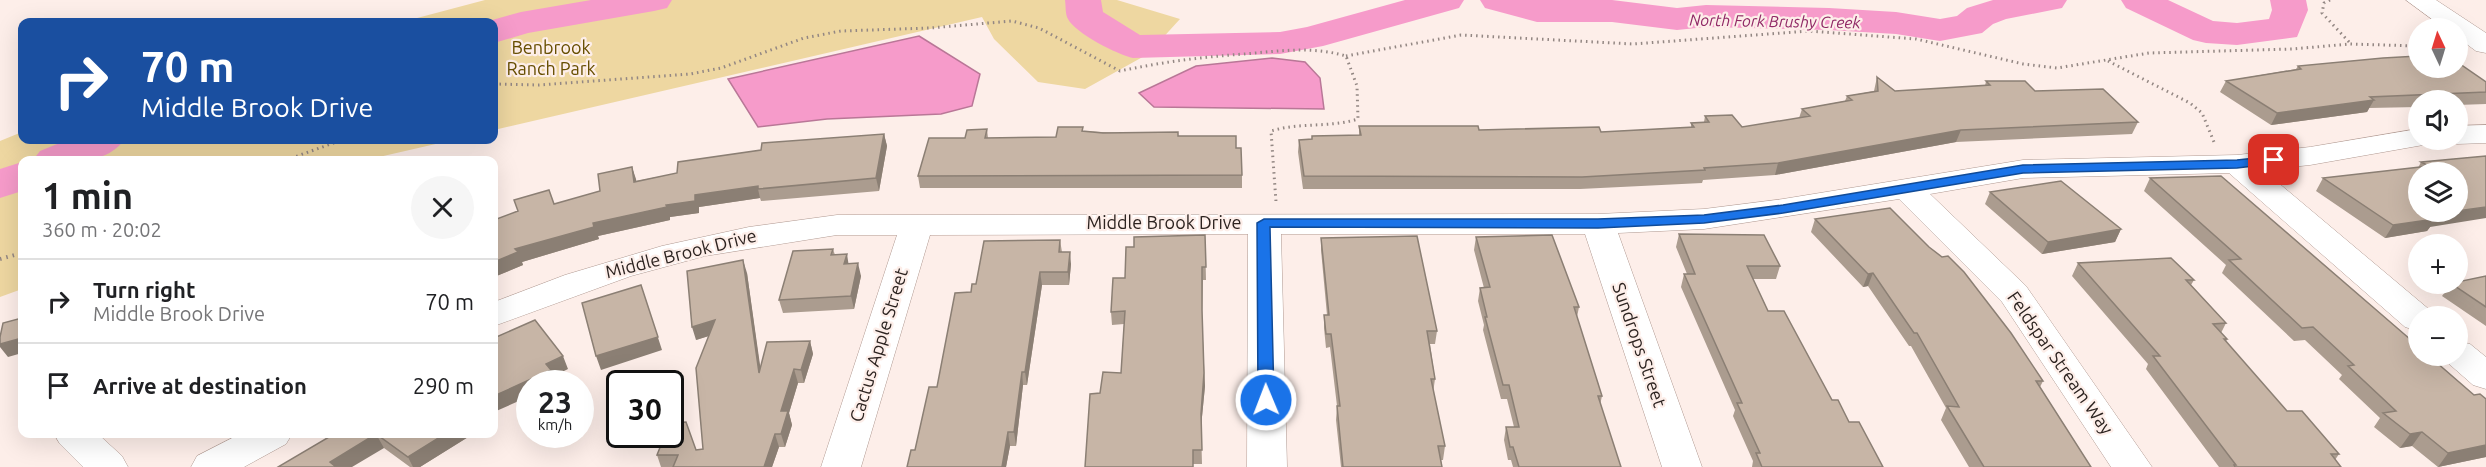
<!DOCTYPE html>
<html lang="en">
<head>
<meta charset="utf-8">
<style>
  :root { --surface:#fff; --page:#f6f6f6; --text:#202124; --muted:#757577; --line:#e0e0e0 }
  body { margin:0; font-family:Ubuntu,sans-serif; background:var(--page); color:var(--text); height:100vh; display:flex; flex-direction:column; font-size:22px; white-space:nowrap }
  * { box-sizing:border-box; margin:0 }
  p { font-size:20px; color:var(--muted) }
  .icon { flex:none; width:33px; height:33px; fill:none; stroke:currentColor; stroke-width:2; stroke-linecap:round; stroke-linejoin:round }
  .map { position:relative; flex:1; overflow:hidden }
  .details { position:absolute; left:18px; top:156px; width:480px; height:282px; display:flex; flex-direction:column; background:var(--surface); border-radius:12px; box-shadow:0 6px 24px #0002 }
  .details>* { flex:none }
  .top-card { position:absolute; left:18px; top:18px; width:480px; height:126px; border-radius:12px; box-shadow:0 6px 24px #0002; background:#1a4fa0; color:#fff; overflow:hidden }
  .needle { width:39px; rotate:356deg }
  .tools { position:absolute; left:2408px; top:18px; display:grid; gap:12px }
  .tools a { display:grid; place-items:center; width:60px; height:60px; border-radius:50%; background:var(--surface); box-shadow:0 6px 24px #0002; font-size:30px }
  .speed { position:absolute; left:516px; top:370px; display:flex; gap:12px; font-size:30px; font-weight:700; text-align:center }
  .speed>* { display:grid; place-content:center; width:78px; height:78px; border-radius:50%; background:var(--surface); box-shadow:0 6px 24px #0002; line-height:1 }
  .speed small { font-size:15px; font-weight:400 }
  .speed .limit { border:3px solid #111; border-radius:9px; background:#fff; color:#111 }
  .pin { position:absolute; display:grid; place-items:center; width:51px; height:51px; color:#fff; margin:-26px; border-radius:12px; box-shadow:0 3px 9px #0006 }
  .me { position:absolute; width:66px; margin:-33px; rotate:359deg; stroke-linejoin:round; filter:drop-shadow(0 0 4px #0008) }
  .turn { display:flex; align-items:center; gap:21px; height:126px; padding:0 24px; font-size:27px }
  .turn .icon { width:78px; height:78px; stroke-width:2.5 }
  .turn b { display:block; font-size:42px; line-height:51px }
  .round { display:grid; place-items:center; flex:none; width:63px; height:63px; border-radius:32px; background:var(--page) }
  .summary { display:flex; align-items:center; justify-content:space-between; height:102px; padding:0 24px }
  h1 { font-size:36px; font-weight:600; line-height:45px }
  ul { padding:0; list-style:none }
  li { display:flex; align-items:center; gap:18px; height:84px; padding:0 24px; border-top:2px solid var(--line) }
  li div { flex:1 }
  li b { display:block; font-size:22px }
  li em { font-style:normal }
  .map>svg:first-child { display:block }
  .green { fill:#eed7a1 }
  .water { fill:#f69bca; stroke:#b97797; stroke-width:1.5 }
  .lines { fill:none; stroke-linecap:round; stroke-linejoin:round }
  .stream { stroke:#b97797; stroke-width:7 }
  .river { fill:#f69bca; fill-rule:evenodd }
  .minor-casing { stroke:#b09991; stroke-width:1 }
  .path-far1 { stroke:#938783; stroke-width:3; stroke-dasharray:1.5 4; stroke-linecap:butt }
  .path { stroke:#938783; stroke-width:4; stroke-dasharray:1.5 5; stroke-linecap:butt }
  .minor { fill:#fff; fill-rule:evenodd }
  .wall { fill:#ab9c8f }
  .shaded-wall { fill:#8b7f74 }
  .building { fill:#c7b5a6; stroke:#8b7f74; stroke-width:1.5 }
  .route { fill:#1a73e8; stroke:#114b97; stroke-width:1.5 }
  .labels { text-anchor:middle; stroke-width:4.5; stroke-linejoin:round; paint-order:stroke }
  .far-water-label { font-size:16px; font-style:italic; fill:#902966; stroke:#fdeee9 }
  .park-label { font-size:18px; fill:#674e00; stroke:#fdeee9 }
  .street-label { font-size:18px; fill:#2c2320; stroke:#fdeee9 }
</style>
</head>
<body>
<div class="map">
<svg width="2486" height="467" viewBox="0 0 2486 467">
  <rect width="100%" height="100%" fill="#fdeee9"/>
  <path class="green" d="M485 0H1117L1180 19 1148 54 1085 89 1038 82 994 39 982 17 494 130V22H402Z
    M22 132V140H453L366 160H22V289L0 297V141Z"/>
  <path class="water" d="M919 36 980 74 972 106 941 114 827 119 758 127 728 79Z
    M1272 58 1305 62 1320 78 1324 109 1154 107 1139 93 1196 66Z"/>
  <g class="lines">
    <path class="stream" d="M0 174 19 176"/>
    <path class="river" d="M591 0H672L667 8 654 11 528 33 494 43V22H485L521 12Z
      M1065 0H1101L1103 12 1140 35 1280 32 1307 27 1405 0H1464L1459 8 1323 46 1280 54 1133 58C1118 55 1075 33 1068 19 1065 14 1066 6 1065 0Z
      M1480 0H1612L1677 8 1706 5 1829 8 1896 12 1940 19 1957 16 1967 8 1993 0H2067L2062 8 2006 19 1993 24 1982 33 1940 41 1896 34 1829 30 1706 27 1677 30 1612 22H1537L1485 8Z
      M2121 0H2168L2213 21 2237 23 2269 19 2272 10 2270 0H2306L2308 10 2297 37 2237 45 2206 43 2193 40 2126 8Z
      M67 140H124C106 166 62 163 33 160L40 151Z
      M22 162V191L0 198V169Z"/>
    <defs>
      <path id="minor" d="M2406 0H2436L2486 33V53L2476 51 2457 37V28H2444Z
        M2486 125V143L2457 144 2445 140H2457V126Z
        M2418 129V140H2432L2429 144 2310 165 2263 170 2431 311 2434 316H2418V331L2405 327 2229 173 2023 178 1930 194 2026 286 2152 467H2111L2002 302 1899 199 1704 229 1618 233 1702 467H1662L1585 234H1281L1287 467H1247L1248 234 930 235 861 467H821L897 235H837L705 256 631 276 494 326V302L565 275 662 246 749 227 837 215 1598 214 1704 209 1783 199 2023 160 2237 155 2310 147Z
        M2457 341 2470 344 2486 357V389L2473 385 2440 356H2457Z
        M54 434H98L122 456 128 467H83L60 444Z
        M240 434H292L286 444 244 467H191L197 456Z"/>
    </defs>
    <use href="#minor" class="minor-casing"/>
    <path class="path-far1" d="M2330 0 2324 3 2322 13 2350 43
      M1346 56 1461 35 1633 44 1809 31 1916 39 2023 64 2057 68 2149 53 2292 49 2350 44 2418 46
      M2108 61 2190 103 2202 113 2214 142
      M494 84 539 85 690 74 721 68 804 38 841 31 930 28 1012 21 1039 28 1120 71C1162 62 1202 57 1244 54 1279 51 1312 46 1346 56L1357 86 1358 119C1329 128 1300 122 1271 131L1276 202
      M286 160 342 140"/>
    <path class="path" d="M0 259 22 253"/>
    <use href="#minor" class="minor"/>
  </g>
  <path class="wall" d="M2298 66 2486 82V104L2457 105V100H2418V107L2369 108 2367 112 2271 125 2220 92 2226 81 2296 69Z
    M1877 77 1895 91 1985 86 1986 81 2035 91 2138 122 2132 134 1956 142 1775 175 1703 180 1702 183 1580 189H1303L1298 152 1299 140 1359 135V126L1479 130 1601 132 1691 127V123L1704 122 1705 116 1742 127 1799 118 1802 109 1845 101 1847 96 1874 91Z
    M1083 127V131L1178 136 1236 148 1242 175V188H920L918 176 965 138 987 129 988 138 1056 137Z
    M884 134 887 146 879 191 761 201 760 198 699 207V213L670 217V220L598 236 599 239 522 262 523 265 494 277 555 204 600 191 632 167 636 181Z
    M2486 156 2427 231 2385 238 2316 191 2323 178 2418 168 2421 162Z
    M2150 178 2486 457 2438 467 2412 446 2400 448 2374 427 2380 418 2339 379 2342 375 2305 340 2294 341 2222 273 2226 265 2144 191Z
    M1990 192 2121 229 2115 242 2042 254 1985 204Z
    M1815 219 2043 381 2040 387 2091 467H1969L1941 420 1946 408 1911 346H1909L1868 286 1863 287 1811 232Z
    M1679 234 1780 266 1776 279H1753L1768 311 1832 400 1883 467H1752L1753 461 1733 416 1735 410 1681 287 1684 274H1687L1676 247Z
    M1205 235 1206 280H1203L1202 318 1205 386 1201 427 1202 464H1193L1100 393 1121 373 1124 324 1112 325 1111 312 1125 278 1134 247Z
    M1476 237 1579 307 1577 317 1602 396 1600 405 1621 467H1513L1511 460H1508L1504 440 1506 427H1514L1507 399H1501L1483 330 1484 325 1478 301 1480 288H1484L1474 250Z
    M1321 238 1437 331 1435 344H1430L1435 379 1433 393 1445 446 1443 460H1441L1442 467H1341L1336 420 1337 406 1330 347 1326 348 1324 328V315H1327L1321 250Z
    M1060 240 1062 252 1071 264 1069 285H1042L1027 385H1023L1016 446H1010L1006 467H907L915 450 971 292 976 284Z
    M833 249 835 255 849 264 861 276 854 309 783 313 779 300Z
    M2078 263 2194 280 2191 285 2226 323 2221 333 2227 339 2226 342 2287 411 2339 454 2335 460 2341 467H2219L2146 369 2148 364 2072 276Z
    M747 273 760 368 810 341 813 354 804 383H798L789 413 792 425 785 447H779L772 467H661L657 455 703 449 708 336 696 340Z
    M2486 276V326L2442 296 2451 284H2457Z
    M334 434H473L420 467H410L384 448Z"/>
  <path class="shaded-wall" d="M2374 100 2367 112 2271 125 2277 113Z
    M1961 130 1956 142 1775 175 1778 163Z
    M884 134 887 146 879 191 876 178Z
    M632 167 636 179 638 194 634 182Z
    M758 186V189L760 198 699 207V213L670 217V220L598 236 599 239 522 262 523 265 494 277V262L515 249 593 223 666 205 695 195Z
    M2486 207V218L2430 227 2427 231 2385 238 2393 225 2430 215Z
    M2121 229 2115 242 2042 254 2048 242Z
    M1070 252 1071 264 1069 285 1068 272Z
    M847 254 849 267 844 264Z
    M743 260 747 273 763 386 759 373Z
    M858 263 861 276 854 309 851 296Z
    M1040 272 1042 285 1027 385 1025 372Z
    M1873 273 1868 286 1863 287 1868 274Z
    M641 285 662 350 601 370 596 356Z
    M715 320 719 333 696 340 692 327Z
    M22 338V353L8 357 0 347V344Z
    M810 341 813 354 804 383 801 370Z
    M563 356 568 369 554 376 557 383 530 384V396L494 412V396L546 364Z
    M794 369 798 383 789 413 792 425 785 447 781 434V411Z
    M1022 372 1023 385 1016 446 1014 432Z
    M1204 373 1205 386 1201 427V414Z
    M1008 432 1010 446 1006 467H1002Z
    M2422 432 2412 446 2400 448 2410 434Z
    M376 434 384 448 352 467H332L330 462Z
    M445 434H473L420 467H413L408 457Z
    M775 434 779 447 772 467H764Z
    M2486 445V457L2438 467 2448 453Z"/>
  <path class="building" d="M2418 56V68H2457V62L2486 82V92L2370 97 2374 100 2277 113 2226 81 2301 69 2298 66 2383 58Z
    M1877 77 1895 91 1990 85 1986 81H2025L2035 91 2103 89 2138 122 1961 130 1778 163 1704 168 1705 170 1582 177 1304 176 1299 140 1312 139V136L1361 135 1359 126H1478L1479 130 1599 127 1601 132 1694 127 1691 123 1709 122 1705 116 1732 115 1742 127 1810 116 1802 109 1852 100 1847 96 1878 91Z
    M1058 127H1083L1082 131 1103 133 1178 132V136H1236V148H1241L1242 175 918 176 929 138H965L967 130 987 129 985 138 1056 137Z
    M884 134 876 178 758 189V186L695 195V201L666 205 667 207 593 223 594 227 515 249 518 252 494 262V220L518 211 514 200 549 190 554 204 600 191 598 174 632 167 634 182 677 173 678 162 761 150 762 143Z
    M2486 156V207L2457 211V172H2418V212H2456L2430 215 2435 219 2393 225 2323 178 2429 166 2421 162Z
    M2221 176 2418 346V356H2429L2474 395 2480 394 2486 399V445L2448 453 2422 432 2410 434 2383 413 2396 411 2348 366 2354 365 2313 327 2302 328 2229 260 2241 259 2150 178Z
    M2061 181 2121 229 2048 242 1990 192Z
    M1890 208 1929 247 1942 257 1948 256 1964 272 2011 333 2043 381H2036L2091 467H1984L1947 406 1959 407 1917 333H1914L1873 273 1868 274 1815 219Z
    M1679 234 1764 235 1780 266H1747L1768 311H1784L1832 400H1838L1849 422H1859L1883 467H1762L1756 453H1760L1737 403H1742L1684 274H1695Z
    M1205 235 1206 267H1202V310L1204 373 1201 414 1202 450H1193V467H1085L1090 394 1100 393 1103 372 1121 373 1125 311 1111 312 1113 278H1125L1126 247H1134V237Z
    M1552 235 1579 307H1574L1602 396H1598L1621 467H1519L1513 447H1510L1506 427H1519L1509 385H1503L1485 317H1487L1480 288 1490 287 1476 237Z
    M1417 236 1437 331H1427L1435 379H1431L1445 446H1438L1442 467H1343L1337 406H1340L1331 334H1326L1324 315H1329L1321 238Z
    M1060 240 1059 252H1070L1068 272H1040L1025 372H1022L1014 432H1008L1002 467H907L911 450H915L929 387H937L955 293 971 292 972 284H976L984 241Z
    M833 249 831 255 847 254 844 264 858 263 851 296 779 300 793 251Z
    M2171 258 2194 280H2186L2226 323 2213 324 2227 339H2224L2287 411H2302L2339 454H2331L2341 467H2235L2234 465H2236L2153 356H2160L2078 263Z
    M743 260 759 373 767 342 810 341 801 370 794 369 781 411H788L781 434H775L764 467H673L678 455H657L665 435H670V423L686 422 696 450 703 449 696 368 715 320 692 327 687 271Z
    M2486 276V307L2452 284H2457V282Z
    M641 285 658 337 596 356 582 303Z
    M22 316V338L0 344V337L3 323 22 318Z
    M535 320 563 356 546 364 551 370 494 396V347L496 345 494 341V338Z
    M334 434H445L408 457 376 434 330 462 336 467H278Z"/>
  <path class="route" d="M2274 156 2278 158V163L2237 168 2023 173 1783 213 1704 223 1598 228 1270 227 1274 400 1266 406 1258 400 1257 223 1264 219H1598L1704 215 1783 205 2023 165 2237 160Z"/>
  <g class="labels">
    <g class="far-water-label">
      <text transform="translate(1775 21) rotate(1)" y="6">North Fork Brushy Creek</text>
    </g>
    <g class="park-label">
      <text x="551" y="54">Benbrook<tspan x="551" dy="21">Ranch Park</tspan></text>
    </g>
    <g class="street-label">
      <text x="1164" y="229">Middle Brook Drive</text>
      <text transform="translate(681 254) rotate(-14)" y="6">Middle Brook Drive</text>
      <text transform="translate(879 345) rotate(-73)" y="6">Cactus Apple Street</text>
      <text transform="translate(1639 345) rotate(71)" y="6">Sundrops Street</text>
      <text transform="translate(2060 363) rotate(55)" y="6">Feldspar Stream Way</text>
    </g>
  </g>
</svg>
<div class="tools">
<a><svg class="needle" viewBox="-14 -14 28 28"><path d="M0-13l5 13h-10z" fill="#e53935"/><path d="M0 13l5-13h-10z" fill="#757577"/></svg></a>
<a><svg class="icon" aria-label="sound" viewBox="0 0 24 24"><path d="M4 9h4l5-4v14l-5-4H4zM17 9q2 3 0 6"/></svg></a>
<a><svg class="icon" aria-label="layers" viewBox="0 0 24 24"><path d="M12 4l9 5-9 5-9-5zM3 14l9 5 9-5"/></svg></a>
<a>+</a>
<a>−</a>
</div>
<div class="speed"><div>23<small>km/h</small></div><div class="limit">30</div></div>
<div class="pin" style="left:2274px;top:160px;background:#d93025"><svg class="icon" aria-label="arrive" viewBox="0 0 24 24"><path d="M6 21V4h12l-3 4 3 4H6"/></svg></div>
<svg class="me" style="left:1266px;top:400px" viewBox="-20 -20 40 40"><circle r="17" fill="#1a73e8" stroke="#fff" stroke-width="3"/><path d="M0-11L8 9 0 5-8 9z" fill="#fff"/></svg>
<div class="top-card">
<div class="turn"><svg class="icon" aria-label="right" viewBox="0 0 24 24"><path d="M7 20v-9h11M14 6l5 5-5 5"/></svg><div><b>70 m</b>Middle Brook Drive</div></div>
</div>
<section class="details">
<div class="summary"><div><h1>1 min</h1><p>360 m · 20:02</p></div><a class="round"><svg class="icon" aria-label="close" viewBox="0 0 24 24"><path d="M6 6l12 12M18 6L6 18"/></svg></a></div>
<ul>
<li><svg class="icon" aria-label="right" viewBox="0 0 24 24"><path d="M7 20v-9h11M14 6l5 5-5 5"/></svg><div><b>Turn right</b><p>Middle Brook Drive</p></div><em>70 m</em></li>
<li><svg class="icon" aria-label="arrive" viewBox="0 0 24 24"><path d="M6 21V4h12l-3 4 3 4H6"/></svg><div><b>Arrive at destination</b></div><em>290 m</em></li>
</ul>
</section>
</div>
</body>
</html>
